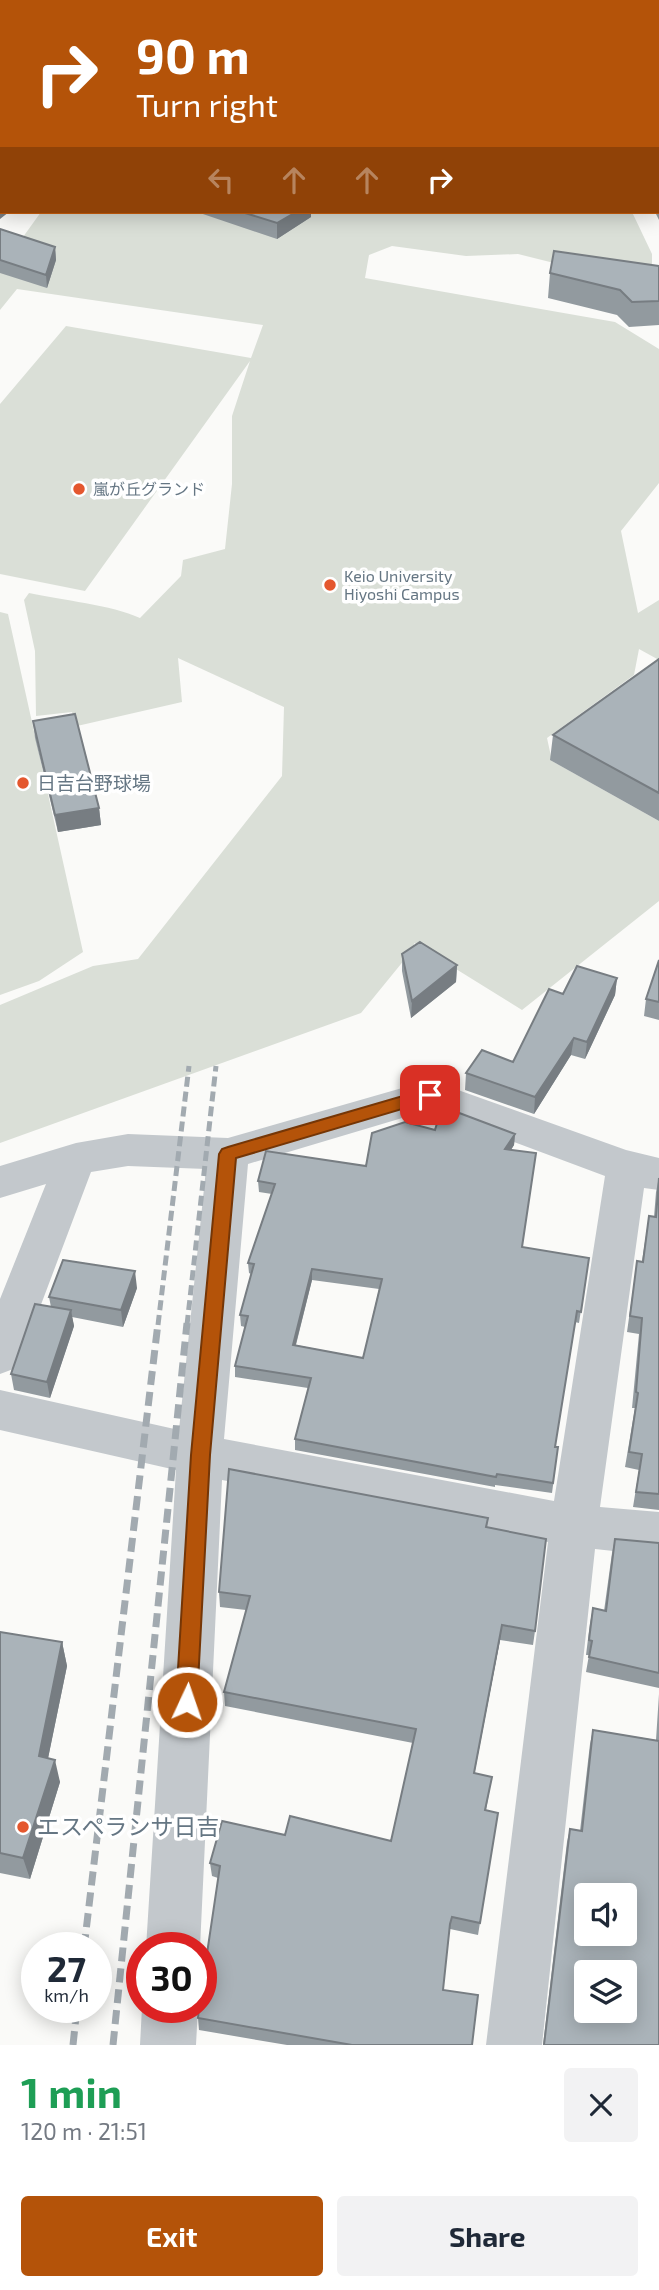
<!DOCTYPE html>
<html lang="en">
<head>
<meta charset="utf-8">
<style>
  :root { --surface:#fff; --page:#f2f2f3; --text:#1f2937; --muted:#747a83; --accent:#b45309 }
  body { margin:0; font-family:"Exo 2","Noto Sans JP",sans-serif; background:var(--page); color:var(--text); height:100vh; display:flex; flex-direction:column; font-size:26px; white-space:nowrap }
  * { box-sizing:border-box; margin:0 }
  p { font-size:23px; color:var(--muted) }
  .icon { flex:none; width:38px; height:38px; fill:none; stroke:currentColor; stroke-width:2; stroke-linecap:round; stroke-linejoin:round }
  .map { position:relative; height:2045px; overflow:hidden }
  .details { display:flex; flex-direction:column; background:var(--surface); flex:1 }
  .details>* { flex:none }
  .banner { position:absolute; left:0px; top:0px; width:660px; height:214px; box-shadow:0 4px 18px #0003; background:#b45309; color:#fff; overflow:hidden }
  .buttons { position:absolute; left:574px; top:1883px; display:grid; gap:14px }
  .buttons a { display:grid; place-items:center; width:63px; height:63px; border-radius:7px; background:var(--surface); box-shadow:0 4px 18px #0003; font-size:35px }
  .speed { position:absolute; left:21px; top:1932px; display:flex; gap:14px; font-size:35px; font-weight:700; text-align:center }
  .speed>* { display:grid; place-content:center; width:91px; height:91px; border-radius:50%; background:var(--surface); box-shadow:0 4px 18px #0003; line-height:1 }
  .speed small { font-size:18px; font-weight:400 }
  .speed .limit { border:10px solid #d22; background:#fff; color:#111 }
  .pin { position:absolute; display:grid; place-items:center; width:60px; height:60px; color:#fff; margin:-30px; border-radius:14px; box-shadow:0 4px 10px #0006 }
  .me { position:absolute; width:77px; margin:-38px; rotate:3deg; stroke-linejoin:round; filter:drop-shadow(0 0 5px #0008) }
  .turn { display:flex; align-items:center; gap:24px; height:147px; padding:0 21px; font-size:32px }
  .turn .icon { width:91px; height:91px; stroke-width:2.5 }
  .turn b { display:block; font-size:49px; line-height:60px }
  .lanes { display:flex; align-items:center; height:66px; padding:0 21px; background:#0003; justify-content:center; gap:35px; direction:ltr }
  .lanes .off { opacity:.35 }
  .round { display:grid; place-items:center; flex:none; width:74px; height:74px; border-radius:7px; background:var(--page) }
  .headline { display:flex; align-items:center; justify-content:space-between; height:119px; padding:0 21px }
  h1 { font-size:42px; font-weight:700; line-height:52px; color:#1e9e55 }
  .button { display:flex; gap:14px; margin-top:auto; padding:14px 21px }
  .button a { flex:1; height:80px; border-radius:7px; background:var(--accent); color:#fff; font-size:28px; font-weight:700; line-height:80px; text-align:center }
  .button a+a { background:var(--page); color:var(--text) }
  .map>svg:first-child { display:block }
  .green { fill:#dadfd7 }
  .lines { fill:none; stroke-linecap:round; stroke-linejoin:round }
  .street { fill:#c3c8cc; fill-rule:evenodd }
  .rail-far1 { stroke:#a2aab0; stroke-width:5; stroke-dasharray:10 5; stroke-linecap:butt }
  .rail { stroke:#a2aab0; stroke-width:7; stroke-dasharray:14 7; stroke-linecap:butt }
  .wall { fill:#929a9f; fill-rule:evenodd }
  .shaded-wall { fill:#777d82 }
  .building { fill:#aab3b9; stroke:#777d82; stroke-width:2; fill-rule:evenodd }
  .route { fill:#b45309; stroke:#753606; stroke-width:2 }
  .poi-dot { fill:#e4572e; stroke:#fff; stroke-width:2.5 }
  .labels { text-anchor:middle; stroke-width:7; stroke-linejoin:round; paint-order:stroke }
  .far-poi-label { font-size:16px; fill:#657683; stroke:#fff; text-anchor:start }
  .poi-label { font-size:19px; fill:#657683; stroke:#fff; text-anchor:start }
  .near-poi-label { font-size:23px; fill:#657683; stroke:#fff; text-anchor:start }
</style>
</head>
<body>
<div class="map">
<svg width="659" height="2045" viewBox="0 0 659 2045">
  <rect width="100%" height="100%" fill="#fafaf8"/>
  <path class="green" d="M41 212H632L652 254V271L598 274 518 254 466 256 392 246 369 255 365 278 615 322 659 349V483L621 531 638 613 659 600V660L639 649 634 675 547 738 552 761 659 821V901L522 1010 414 943V948L361 1013 0 1143V1005L93 966 138 959 282 776 284 707 178 658 182 702 77 726 72 712 36 716 35 651 24 600 29 593C61 600 112 605 140 618L181 576 183 560 225 549 232 484V416L250 361 85 591 0 574V404L66 326 251 358 263 325 17 289 0 310V255L23 237Z
    M0 612 8 614 83 952 39 981 0 995Z"/>
  <g class="lines">
    <path class="street" d="M430 1080 626 1150 659 1158V1190L644 1188 600 1507 659 1512V1556L595 1549 542 2045H486L548 1542 222 1480 200 1948H146L176 1470 0 1430V1390L179 1430 206 1169 128 1166 91 1172 22 1355 16 1368 0 1374V1299L46 1184 0 1198V1166L76 1143 128 1134 228 1138ZM429 1110 605 1176 554 1501 224 1439 248 1164Z
      M142 2007H198L196 2045H140Z"/>
    <path class="rail-far1" d="M158 1325 189 1066
      M187 1325 216 1066"/>
    <path class="rail" d="M84 1948 158 1323
      M73 2045 77 2007
      M113 2045 187 1323"/>
  </g>
  <path class="wall" d="M659 134V220L655 212H658V135Z
    M197 212H311V217L277 239Z
    M0 229 55 247 56 260 47 288 0 273Z
    M659 267V325L629 327 617 315 548 298 550 273Z
    M659 659V821L550 760 553 735Z
    M33 721 99 808 101 825 58 832 35 738Z
    M402 954 457 965 456 982 411 1018 402 971Z
    M659 960V1020L644 1016 646 999Z
    M617 978 615 995 585 1059 571 1055 534 1114 465 1090 466 1073 513 1062 563 994Z
    M435 1130 515 1134 514 1145 511 1150 522 1247 589 1258 579 1323 575 1322 555 1447H558L552 1493 495 1485V1487L295 1450V1439L308 1388 235 1377V1366L245 1327 241 1326 240 1315 251 1274 249 1273 248 1263 272 1194 259 1192 258 1181 366 1166ZM312 1280 379 1289 363 1358 296 1345Z
    M659 1177V1510L633 1507 639 1470 625 1467 635 1408H632L639 1334 627 1332 637 1261H642L649 1216 654 1217 656 1192Z
    M137 1288 123 1327 72 1317 74 1326 50 1398 14 1390 11 1374 51 1307 49 1297Z
    M488 1518 487 1527 535 1631 533 1645 500 1640 474 1773 492 1777 486 1810 498 1813 478 1935 450 1929 449 1935 443 1990 472 2045H287L199 2030 198 2018 218 1878 212 1876 210 1863 285 1835 391 1841 413 1743 225 1706 224 1692 246 1610 220 1607 219 1592Z
    M615 1539 659 1543V1688L586 1672 589 1655H586L590 1623 593 1608 604 1611 612 1553Z
    M0 1632 62 1642 67 1666 48 1758 60 1782 30 1879 0 1873Z
    M659 1694V2045H543L567 1842 570 1829 580 1831 590 1744 593 1730 656 1740Z"/>
  <path class="shaded-wall" d="M182 0H198V2H179Z
    M2 203V212H9L0 219V205Z
    M296 212H311V217L277 239V223Z
    M55 247 56 260 47 288 46 275Z
    M99 808 101 825 58 832 55 815Z
    M457 965 456 982 411 1018 412 1001Z
    M617 978 615 995 585 1059 587 1042Z
    M574 1038 571 1055 534 1114 535 1097Z
    M515 1134 514 1145 504 1160 505 1149Z
    M312 1269V1280L293 1355V1345Z
    M135 1271 137 1288 123 1327 121 1310Z
    M71 1310 74 1326 50 1398 47 1382Z
    M502 1625 500 1640 472 1786 474 1773Z
    M62 1642 67 1666 44 1778 39 1756Z
    M55 1760 60 1782 30 1879 23 1858Z"/>
  <path class="building" d="M0 0H182L179 2H2V203L0 205Z
    M659 134V191L658 189V135Z
    M242 212H296L277 223Z
    M0 229 55 247 46 275 0 260Z
    M554 251 659 266V301L632 302 620 290 550 273Z
    M659 659V793L553 735Z
    M75 714 99 808 55 815 33 721Z
    M420 942 457 965 412 1001 402 954Z
    M659 960V1002L646 999Z
    M577 966 617 978 587 1042 574 1038 535 1097 466 1073 482 1050 513 1062 549 989 563 994Z
    M446 1108 515 1134 505 1149 536 1153 522 1247 589 1258 581 1312 577 1311 555 1447H558L553 1483 497 1474 496 1477 295 1439 311 1378 235 1366 248 1316 240 1315 254 1264 248 1263 275 1184 258 1181 266 1151 366 1166 372 1133 405 1122 435 1130 438 1120ZM312 1269 382 1279 363 1358 293 1345Z
    M659 1178V1494L636 1492 642 1454 629 1452 638 1393 636 1392 642 1318 630 1316 637 1261 643 1262 649 1216 656 1217Z
    M63 1260 135 1271 121 1310 49 1297Z
    M35 1304 71 1310 47 1382 11 1374Z
    M229 1469 488 1518 486 1527 546 1539 535 1631 502 1625 474 1773 492 1777 485 1810 498 1813 480 1923 452 1917 450 1924 443 1990 478 1995 472 2045H352L198 2018 199 2007H201V1994L220 1866 210 1863 222 1821 285 1835 290 1816 391 1841 416 1729 224 1692 250 1596 219 1592Z
    M615 1539 659 1543V1673L589 1657 592 1641 589 1640 593 1608 606 1611Z
    M0 1632 62 1642 39 1756 55 1760 23 1858 0 1853Z
    M593 1730 659 1741V2045H544L570 1829 582 1831ZM586 1895H625V1934H586ZM586 1972H625V2011H586Z"/>
  <path class="route" d="M430 1088 439 1095 436 1099 236 1158 210 1455 197 1702 194 1709 187 1712 179 1709 176 1702 191 1455 219 1154 222 1149 228 1147Z"/>
  <g class="poi-dot">
    <circle cx="79" cy="489" r="7"/>
    <circle cx="330" cy="585" r="7"/>
    <circle cx="23" cy="783" r="7"/>
    <circle cx="23" cy="1827" r="7"/>
  </g>
  <g class="labels">
    <g class="far-poi-label">
      <text x="93" y="495">嵐が丘グランド</text>
      <text x="344" y="582">Keio University<tspan x="344" dy="18">Hiyoshi Campus</tspan></text>
    </g>
    <g class="poi-label">
      <text x="37" y="790">日吉台野球場</text>
    </g>
    <g class="near-poi-label">
      <text x="37" y="1835">エスペランサ日吉</text>
    </g>
  </g>
</svg>
<div class="buttons">
<a><svg class="icon" aria-label="sound" viewBox="0 0 24 24"><path d="M4 9h4l5-4v14l-5-4H4zM17 9q2 3 0 6"/></svg></a>
<a><svg class="icon" aria-label="layers" viewBox="0 0 24 24"><path d="M12 4l9 5-9 5-9-5zM3 14l9 5 9-5"/></svg></a>
</div>
<div class="speed"><div>27<small>km/h</small></div><div class="limit">30</div></div>
<div class="pin" style="left:430px;top:1095px;background:#d93025"><svg class="icon" aria-label="arrive" viewBox="0 0 24 24"><path d="M6 21V4h12l-3 4 3 4H6"/></svg></div>
<svg class="me" style="left:187px;top:1702px" viewBox="-20 -20 40 40"><circle r="17" fill="#b45309" stroke="#fff" stroke-width="3"/><path d="M0-11L8 9 0 5-8 9z" fill="#fff"/></svg>
<div class="banner">
<div class="turn"><svg class="icon" aria-label="right" viewBox="0 0 24 24"><path d="M7 20v-9h11M14 6l5 5-5 5"/></svg><div><b>90 m</b>Turn right</div></div>
<div class="lanes"><svg class="icon off" aria-label="left" viewBox="0 0 24 24"><path d="M17 20v-9H6M10 6l-5 5 5 5"/></svg><svg class="icon off" aria-label="ahead" viewBox="0 0 24 24"><path d="M12 20V5M6 11l6-6 6 6"/></svg><svg class="icon off" aria-label="ahead" viewBox="0 0 24 24"><path d="M12 20V5M6 11l6-6 6 6"/></svg><svg class="icon" aria-label="right" viewBox="0 0 24 24"><path d="M7 20v-9h11M14 6l5 5-5 5"/></svg></div>
</div>
</div>
<section class="details">
<div class="headline"><div><h1>1 min</h1><p>120 m · 21:51</p></div><a class="round"><svg class="icon" aria-label="close" viewBox="0 0 24 24"><path d="M6 6l12 12M18 6L6 18"/></svg></a></div>
<div class="button"><a>Exit</a><a>Share</a></div>
</section>
</body>
</html>
